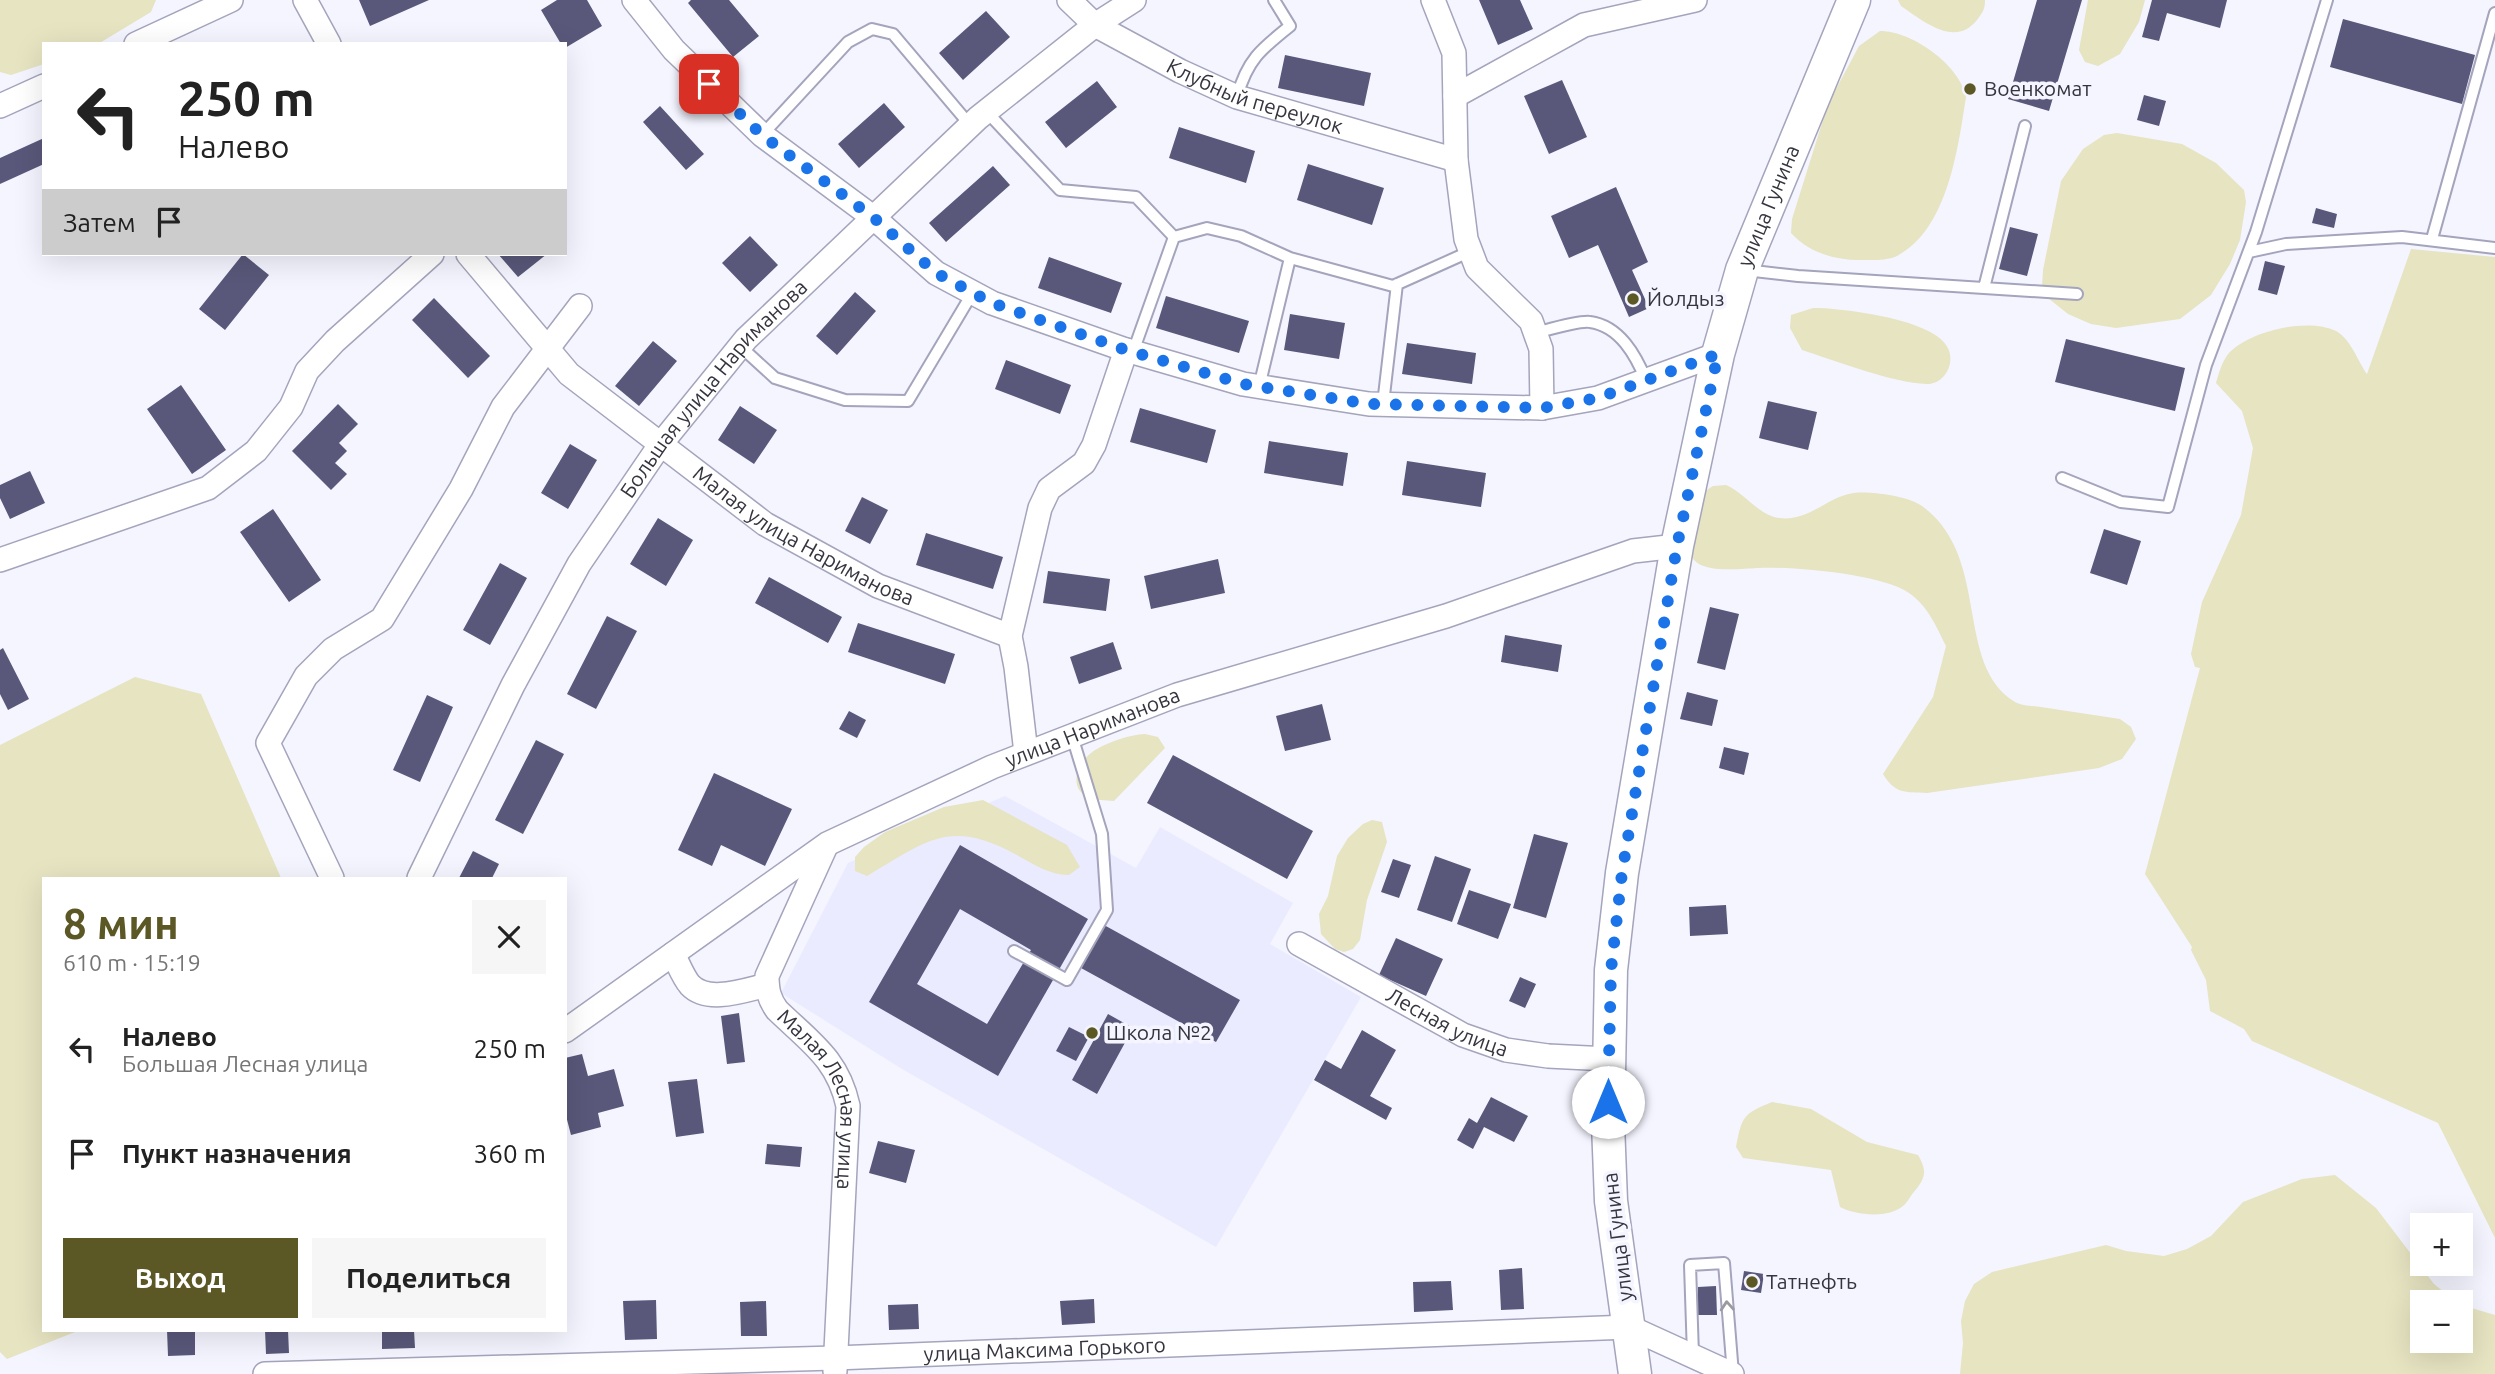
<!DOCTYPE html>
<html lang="ru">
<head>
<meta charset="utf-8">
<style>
  :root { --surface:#fff; --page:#f6f6f6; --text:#222; --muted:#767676; --accent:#5c5825 }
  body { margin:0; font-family:Ubuntu,sans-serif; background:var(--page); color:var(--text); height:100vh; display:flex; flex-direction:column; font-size:26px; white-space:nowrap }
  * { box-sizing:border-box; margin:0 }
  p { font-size:23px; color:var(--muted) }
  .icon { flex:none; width:38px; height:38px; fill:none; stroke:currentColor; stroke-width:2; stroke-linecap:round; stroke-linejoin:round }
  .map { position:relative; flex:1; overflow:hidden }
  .panel { position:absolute; left:42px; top:877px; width:525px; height:455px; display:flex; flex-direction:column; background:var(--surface); border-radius:0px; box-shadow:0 7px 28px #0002 }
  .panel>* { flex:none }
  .banner { position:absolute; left:42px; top:42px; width:525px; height:214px; border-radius:0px; box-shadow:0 7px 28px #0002; background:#fff; color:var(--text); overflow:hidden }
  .tools { position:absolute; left:2410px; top:1213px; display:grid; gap:14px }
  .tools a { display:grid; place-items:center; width:63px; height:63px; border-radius:0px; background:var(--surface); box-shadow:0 7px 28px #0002; font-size:35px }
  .pin { position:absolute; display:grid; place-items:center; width:60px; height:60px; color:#fff; margin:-30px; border-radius:14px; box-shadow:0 4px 10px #0006 }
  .me { position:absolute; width:77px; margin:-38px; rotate:0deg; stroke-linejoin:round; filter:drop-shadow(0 0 5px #0008) }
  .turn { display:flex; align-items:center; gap:24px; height:147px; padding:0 21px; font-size:32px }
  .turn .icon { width:91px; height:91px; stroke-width:2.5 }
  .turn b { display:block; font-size:49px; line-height:60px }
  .then { display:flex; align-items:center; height:66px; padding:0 21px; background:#0003; gap:14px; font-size:26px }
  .round { display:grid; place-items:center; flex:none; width:74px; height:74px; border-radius:0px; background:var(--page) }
  .summary { display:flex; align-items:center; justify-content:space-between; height:119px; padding:0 21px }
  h1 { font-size:42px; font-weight:600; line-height:52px; color:var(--accent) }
  .cta { display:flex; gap:14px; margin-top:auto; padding:14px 21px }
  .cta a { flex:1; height:80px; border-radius:0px; background:var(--accent); color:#fff; font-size:28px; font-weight:600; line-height:80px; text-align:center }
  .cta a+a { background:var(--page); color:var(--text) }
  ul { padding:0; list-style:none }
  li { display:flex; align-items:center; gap:21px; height:105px; padding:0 21px }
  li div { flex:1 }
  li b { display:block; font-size:26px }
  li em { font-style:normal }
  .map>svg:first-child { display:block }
  .built { fill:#eaebff }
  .green { fill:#e6e4c1 }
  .building { fill:#59587a; fill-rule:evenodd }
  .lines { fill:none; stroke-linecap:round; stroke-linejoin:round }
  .lane-casing { stroke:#a4a4bc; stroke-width:14 }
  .street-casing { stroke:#a4a4bc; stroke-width:26 }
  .secondary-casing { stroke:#a4a4bc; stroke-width:35 }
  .lane { stroke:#fff; stroke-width:10 }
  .street { stroke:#fff; stroke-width:23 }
  .secondary { stroke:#fff; stroke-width:32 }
  .oneway { stroke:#9a9a9f }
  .route { stroke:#1a73e8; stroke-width:12; stroke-dasharray:0 21.6 }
  .poi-dot { fill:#5c5825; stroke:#f4f5ff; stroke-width:2.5 }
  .labels { text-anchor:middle; stroke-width:7; stroke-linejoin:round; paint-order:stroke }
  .poi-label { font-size:21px; fill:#35353f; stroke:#f4f5ff; text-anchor:start }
  .street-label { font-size:21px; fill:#35353f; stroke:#f4f5ff }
</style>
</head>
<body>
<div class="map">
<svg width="2495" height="1374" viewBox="0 0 2495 1374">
  <rect width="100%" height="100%" fill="#f4f5ff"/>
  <path class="built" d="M1005 796 1136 868 1160 827 1293 903 1270 944 1361 997 1216 1247 902 1069 781 993 848 863Z"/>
  <path class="green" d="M0 0H156L151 12 98 44H44V64L11 75 0 72Z
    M1898 0H1985C1985 9 1983 12 1977 20 1955 48 1923 21 1901 6Z
    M2088 0H2145L2139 22 2120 54 2098 66 2085 62 2079 50Z
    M1880 31C1912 31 1960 65 1966 97 1958 148 1948 229 1897 256 1886 261 1871 260 1859 260 1834 260 1808 252 1791 233L1792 219 1828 104 1859 46Z
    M2117 133 2182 144 2216 163 2244 190 2246 202 2240 240 2230 264 2211 295 2180 319 2116 328 2091 324 2068 314 2048 298 2042 287 2043 270 2061 181 2083 149 2104 135Z
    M2411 249 2495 257V1238L2438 1123 2252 1041 2244 1029 2210 1011 2206 980 2191 950 2192 947 2145 874 2200 668 2195 667 2191 654 2202 602 2241 515 2253 448 2242 411 2216 383C2219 373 2222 361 2229 353 2250 331 2308 317 2336 331 2351 339 2358 362 2367 374Z
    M1813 308C1840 308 1895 316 1919 327 1929 331 1940 336 1946 345 1957 360 1946 384 1927 384 1893 383 1836 361 1802 350L1790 328 1791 315Z
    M1726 485C1745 493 1758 515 1779 518 1809 522 1828 496 1854 493 1871 491 1908 496 1922 506 1992 557 1953 664 2015 702 2022 706 2033 706 2041 707 2067 711 2094 715 2120 719L2131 727 2136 739 2122 759 2099 768 1927 793C1905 792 1895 794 1883 774L1933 697 1946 646C1936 626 1928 606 1909 593 1882 574 1791 566 1757 568 1741 569 1705 573 1694 560 1684 549 1699 507 1702 493L1713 486Z
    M135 677 201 694 281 878H44V1330H80L7 1359 0 1352V745Z
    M1145 734 1158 737 1165 748 1114 801C1106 800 1094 801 1087 797 1066 785 1080 758 1097 749 1111 741 1129 735 1145 734Z
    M983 800 1067 845 1080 867 1069 875C1049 875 1033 864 1015 854 948 818 926 842 867 876L855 871V857L864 847 885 832 944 807Z
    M1372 820 1382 822 1387 842 1367 900 1360 940 1353 949 1344 952 1335 949 1321 934 1319 914 1328 896 1337 856 1348 838 1363 824Z
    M1772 1102 1811 1109 1867 1142 1918 1155C1928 1172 1925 1179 1913 1193 1910 1197 1907 1203 1903 1206 1888 1219 1855 1215 1840 1207L1831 1170 1743 1158 1736 1147C1742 1116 1743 1114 1772 1102Z
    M2335 1175 2376 1208 2434 1284 2456 1302H2422V1340H2460L2461 1305 2495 1315V1374H1960L1963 1343 1961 1321 1965 1301 1974 1284 1992 1272 2106 1245 2126 1251 2164 1256 2187 1249 2211 1236 2243 1202 2302 1179Z"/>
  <path class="building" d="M359 0H429L370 26Z
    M557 0H587L602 26 565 48V44H561L541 10Z
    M691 0H729L759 36 733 57 688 3Z
    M1479 0H1520L1533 29 1498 45Z
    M2037 0H2082L2049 111 2008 99Z
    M2152 0H2227L2220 28 2167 13 2159 41 2142 37Z
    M986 11 1010 37 963 80 939 53Z
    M2343 19 2475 55 2462 104 2330 67Z
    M1285 55 1371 73 1364 106 1278 88Z
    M1562 80 1587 137 1549 154 1524 96Z
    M1097 81 1117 107 1066 148 1045 122Z
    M2144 95 2166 101 2159 126 2137 120Z
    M884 103 905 127 859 168 838 144Z
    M660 106 704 154 686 170 643 122Z
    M1179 127 1255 151 1246 183 1169 158Z
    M44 138V164L0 184V158Z
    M1308 164 1384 188 1372 225 1297 200Z
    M993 166 1010 185 946 242 929 223Z
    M1616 187 1648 262 1632 270 1649 308 1629 317 1598 245 1569 258 1551 216Z
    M2316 208 2337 214 2334 228 2312 223Z
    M2010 227 2038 234 2027 276 1999 269Z
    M750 236 778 265 750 292 722 263Z
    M243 254 269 275 225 330 199 309Z
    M498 254H547L518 277Z
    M1049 257 1122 283 1111 313 1038 288Z
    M2265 261 2285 266 2277 295 2258 290Z
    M855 292 876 311 837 355 816 336Z
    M1166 296 1249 321 1239 353 1156 328Z
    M434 298 490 356 468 378 412 320Z
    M1290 314 1345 323 1339 359 1284 350Z
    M2066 339 2185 368 2175 411 2055 382Z
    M653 341 677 361 639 406 615 386Z
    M1407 343 1476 353 1472 384 1402 374Z
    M1006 360 1071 385 1060 414 995 389Z
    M181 385 226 450 192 474 147 409Z
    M1768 401 1817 412 1808 450 1759 438Z
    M338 404 358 424 339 443 347 451 335 463 347 474 331 490 292 451Z
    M740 406 777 430 754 464 718 440Z
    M1140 408 1216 430 1207 463 1130 442Z
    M1269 441 1348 453 1343 486 1264 473Z
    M570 444 597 460 568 509 541 493Z
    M1407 461 1486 473 1481 507 1402 495Z
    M30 471 45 503 10 519 0 498V485Z
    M862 497 888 510 870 544 845 531Z
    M273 509 321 580 289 602 240 532Z
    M658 518 693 540 666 586 630 564Z
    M2104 529 2141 541 2127 585 2090 573Z
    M926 533 1003 557 993 589 916 565Z
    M1218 559 1225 593 1151 609 1144 576Z
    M500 563 527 578 490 645 463 630Z
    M1048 571 1110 579 1106 611 1043 603Z
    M769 577 842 617 828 643 755 603Z
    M1710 607 1739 614 1725 670 1697 663Z
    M607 616 637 631 596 709 567 694Z
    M858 623 955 654 945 684 848 652Z
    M1505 635 1562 645 1558 672 1501 662Z
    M1113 642 1122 669 1079 684 1070 657Z
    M3 648 29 699 8 710 0 694V650Z
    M1687 692 1718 700 1712 726 1680 719Z
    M427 695 453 707 420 782 393 770Z
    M1322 704 1331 740 1285 751 1276 716Z
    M849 711 866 720 857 738 839 729Z
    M536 740 564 754 523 834 495 820Z
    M1724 747 1749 753 1744 775 1719 768Z
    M1173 755 1313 831 1287 879 1147 803Z
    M714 773 792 809 765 866 721 845 712 866 678 850Z
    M1534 834 1568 843 1546 918 1513 908Z
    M960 845 1088 919 998 1076 869 1002ZM960 909 1031 950 987 1024 917 984Z
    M473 851 499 864 492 878H459Z
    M1435 856 1471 869 1452 922 1417 910Z
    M1393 859 1411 865 1399 898 1381 892Z
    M1469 890 1511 904 1498 939 1457 924Z
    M1726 905 1728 934 1690 936 1689 907Z
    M1104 925 1240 1000 1216 1042 1081 968Z
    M1396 938 1443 959 1426 996 1379 975Z
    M1520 977 1536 984 1525 1008 1509 1001Z
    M739 1013 745 1062 727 1064 721 1016Z
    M1108 1014 1133 1028 1097 1094 1072 1080Z
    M1069 1027 1089 1037 1076 1061 1056 1051Z
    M1362 1030 1396 1050 1370 1096 1392 1108 1386 1120 1314 1080 1325 1060 1341 1069Z
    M582 1054 588 1076 614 1069 624 1106 598 1113 601 1127 571 1135 565 1112V1058Z
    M697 1079 704 1133 676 1137 668 1082Z
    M1491 1097 1528 1116 1514 1142 1484 1127 1473 1149 1457 1140 1469 1118 1477 1123Z
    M878 1141 915 1150 906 1183 869 1173Z
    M767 1144 802 1147 800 1167 765 1164Z
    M1522 1268 1524 1309 1501 1310 1499 1270Z
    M1744 1271 1764 1274 1761 1293 1741 1290Z
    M1451 1281 1453 1310 1414 1312 1413 1282Z
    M1716 1286 1717 1315H1698V1287Z
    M1094 1299 1095 1323 1062 1325 1060 1301Z
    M656 1300 657 1339 625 1340 623 1301Z
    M766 1301 767 1336H741L740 1302Z
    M918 1304 919 1329 889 1330 888 1305Z
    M167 1330H195V1355L168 1356Z
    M265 1330H288L289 1353 266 1354Z
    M382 1330H414L415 1348 382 1349Z"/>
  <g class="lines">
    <defs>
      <path id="lane" d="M1237 97C1247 60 1261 49 1290 26L1274 0
        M986 111 1060 190 1136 197 1174 237 1133 352
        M762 135 848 42 872 29 893 34 970 125
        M1174 237 1207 228 1241 236 1290 258 1393 286 1471 251
        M2432 239 2495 13
        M2249 252 2286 244 2402 237 2495 248
        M1745 270 1798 276 2077 294
        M1984 288 2025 126
        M1535 333C1547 330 1580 320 1590 322 1620 326 1636 356 1646 380
        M740 346 775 378 845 400 908 401 973 292
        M1259 387 1290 258
        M1383 404 1397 284
        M2062 478 2121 502 2168 507 2206 365 2256 232 2327 0
        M1014 951 1067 980 1107 910 1102 834 1072 736
        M1693 1355 1690 1265 1724 1263 1733 1374"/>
      <g id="street">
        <path d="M305 0 329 44"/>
        <path d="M634 0 674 50 762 135 874 218 936 273 992 303 1126 350 1243 384 1369 404 1542 408 1598 398 1718 354"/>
        <path id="s1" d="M1069 0 1095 25 1180 71 1237 97 1456 160"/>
        <path d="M1433 0 1454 53 1456 160 1466 239 1477 268 1531 321 1541 349 1542 408"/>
        <path d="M136 44 231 0"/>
        <path d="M1455 96 1584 25 1695 0"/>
        <path d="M0 106 44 86"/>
        <path id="s2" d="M468 254 569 374 765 524 878 586 1010 636"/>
        <path d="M0 560 208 488 256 451 291 407 307 371 335 341 432 254"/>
        <path d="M1026 753 1016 667 1010 636 1040 508 1049 489 1084 463 1094 445 1126 350"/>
        <path id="s3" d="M826 846 767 976C767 990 769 999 777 1010 810 1042 838 1059 848 1106L835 1371"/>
        <path d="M332 878 268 743 306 676 333 649 382 619 461 489 503 407 580 306"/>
        <path id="s4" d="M419 878 513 685 579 564 660 445 746 339 978 118 1095 25 1134 0"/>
        <path id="s5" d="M1299 944 1463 1035 1506 1050 1548 1056 1608 1059"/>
        <path d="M673 954C678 963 683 977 690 985 708 1004 745 990 767 985"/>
        <path id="s6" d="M565 1031 827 844 992 767 1177 695 1446 616 1633 551 1677 546"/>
        <path id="s7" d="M265 1374 835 1358 1629 1327 1732 1374"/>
      </g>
      <g id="secondary">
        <path id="s8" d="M1635 1374 1611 1201 1608 1124 1611 970 1622 873 1677 546 1718 354 1742 270 1854 0"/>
      </g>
    </defs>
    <use href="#lane" class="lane-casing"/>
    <use href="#street" class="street-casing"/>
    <use href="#secondary" class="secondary-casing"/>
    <use href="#lane" class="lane"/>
    <use href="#street" class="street"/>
    <use href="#secondary" class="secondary"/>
  </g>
  <defs><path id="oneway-chevron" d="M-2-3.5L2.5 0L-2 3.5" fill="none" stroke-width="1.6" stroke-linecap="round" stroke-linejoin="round" transform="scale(1.75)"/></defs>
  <use class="oneway" href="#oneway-chevron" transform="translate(1727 1306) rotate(-94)"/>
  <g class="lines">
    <path class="route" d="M709 84 762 135 874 218 936 273 992 303 1126 350 1243 384 1369 404 1542 408 1598 398 1718 354 1677 546 1622 873 1611 970 1608 1102"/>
  </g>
  <g class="poi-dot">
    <circle cx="1970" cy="89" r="7"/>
    <circle cx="1633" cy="299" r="7"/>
    <circle cx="1092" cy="1033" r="7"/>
    <circle cx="1752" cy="1282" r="7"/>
  </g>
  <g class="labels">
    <g class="poi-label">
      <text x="1984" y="96">Военкомат</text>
      <text x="1647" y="306">Йолдыз</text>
      <text x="1106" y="1040">Школа №2</text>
      <text x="1766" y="1289">Татнефть</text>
    </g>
    <g class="street-label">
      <text dy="7" stroke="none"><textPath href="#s1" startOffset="212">Клубный переулок</textPath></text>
      <text dy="7" stroke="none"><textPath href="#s8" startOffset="1188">улица Гунина</textPath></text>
      <text dy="7" stroke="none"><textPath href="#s4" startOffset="574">Большая улица Нариманова</textPath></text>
      <text dy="7" stroke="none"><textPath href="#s2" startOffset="443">Малая улица Нариманова</textPath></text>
      <text dy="7" stroke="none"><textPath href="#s6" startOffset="612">улица Нариманова</textPath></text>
      <text dy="7" stroke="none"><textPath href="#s5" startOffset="168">Лесная улица</textPath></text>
      <text dy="7" stroke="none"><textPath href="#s3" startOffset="284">Малая Лесная улица</textPath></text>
      <text transform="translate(1618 1237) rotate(-97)" y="7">улица Гунина</text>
      <text dy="7" stroke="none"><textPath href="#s7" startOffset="780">улица Максима Горького</textPath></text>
    </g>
  </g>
</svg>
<div class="tools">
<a>+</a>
<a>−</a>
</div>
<div class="pin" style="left:709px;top:84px;background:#d93025"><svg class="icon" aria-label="arrive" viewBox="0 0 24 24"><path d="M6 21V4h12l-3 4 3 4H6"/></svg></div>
<svg class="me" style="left:1608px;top:1102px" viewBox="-20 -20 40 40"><circle r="19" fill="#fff"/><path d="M0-13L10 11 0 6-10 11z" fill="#1a73e8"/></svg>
<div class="banner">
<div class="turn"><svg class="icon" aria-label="left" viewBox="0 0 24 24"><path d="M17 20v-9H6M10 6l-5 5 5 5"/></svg><div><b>250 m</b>Налево</div></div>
<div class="then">Затем<svg class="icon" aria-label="arrive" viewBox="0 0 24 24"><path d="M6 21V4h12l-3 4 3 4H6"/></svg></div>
</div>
<section class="panel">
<div class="summary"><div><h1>8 мин</h1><p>610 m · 15:19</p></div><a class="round"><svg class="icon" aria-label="close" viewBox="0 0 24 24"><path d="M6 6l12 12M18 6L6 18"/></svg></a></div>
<ul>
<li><svg class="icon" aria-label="left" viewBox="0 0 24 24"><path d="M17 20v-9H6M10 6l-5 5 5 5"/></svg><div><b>Налево</b><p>Большая Лесная улица</p></div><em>250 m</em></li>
<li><svg class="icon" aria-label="arrive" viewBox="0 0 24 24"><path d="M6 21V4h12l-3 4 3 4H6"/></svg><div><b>Пункт назначения</b></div><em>360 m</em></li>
</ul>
<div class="cta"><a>Выход</a><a>Поделиться</a></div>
</section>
</div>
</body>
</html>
